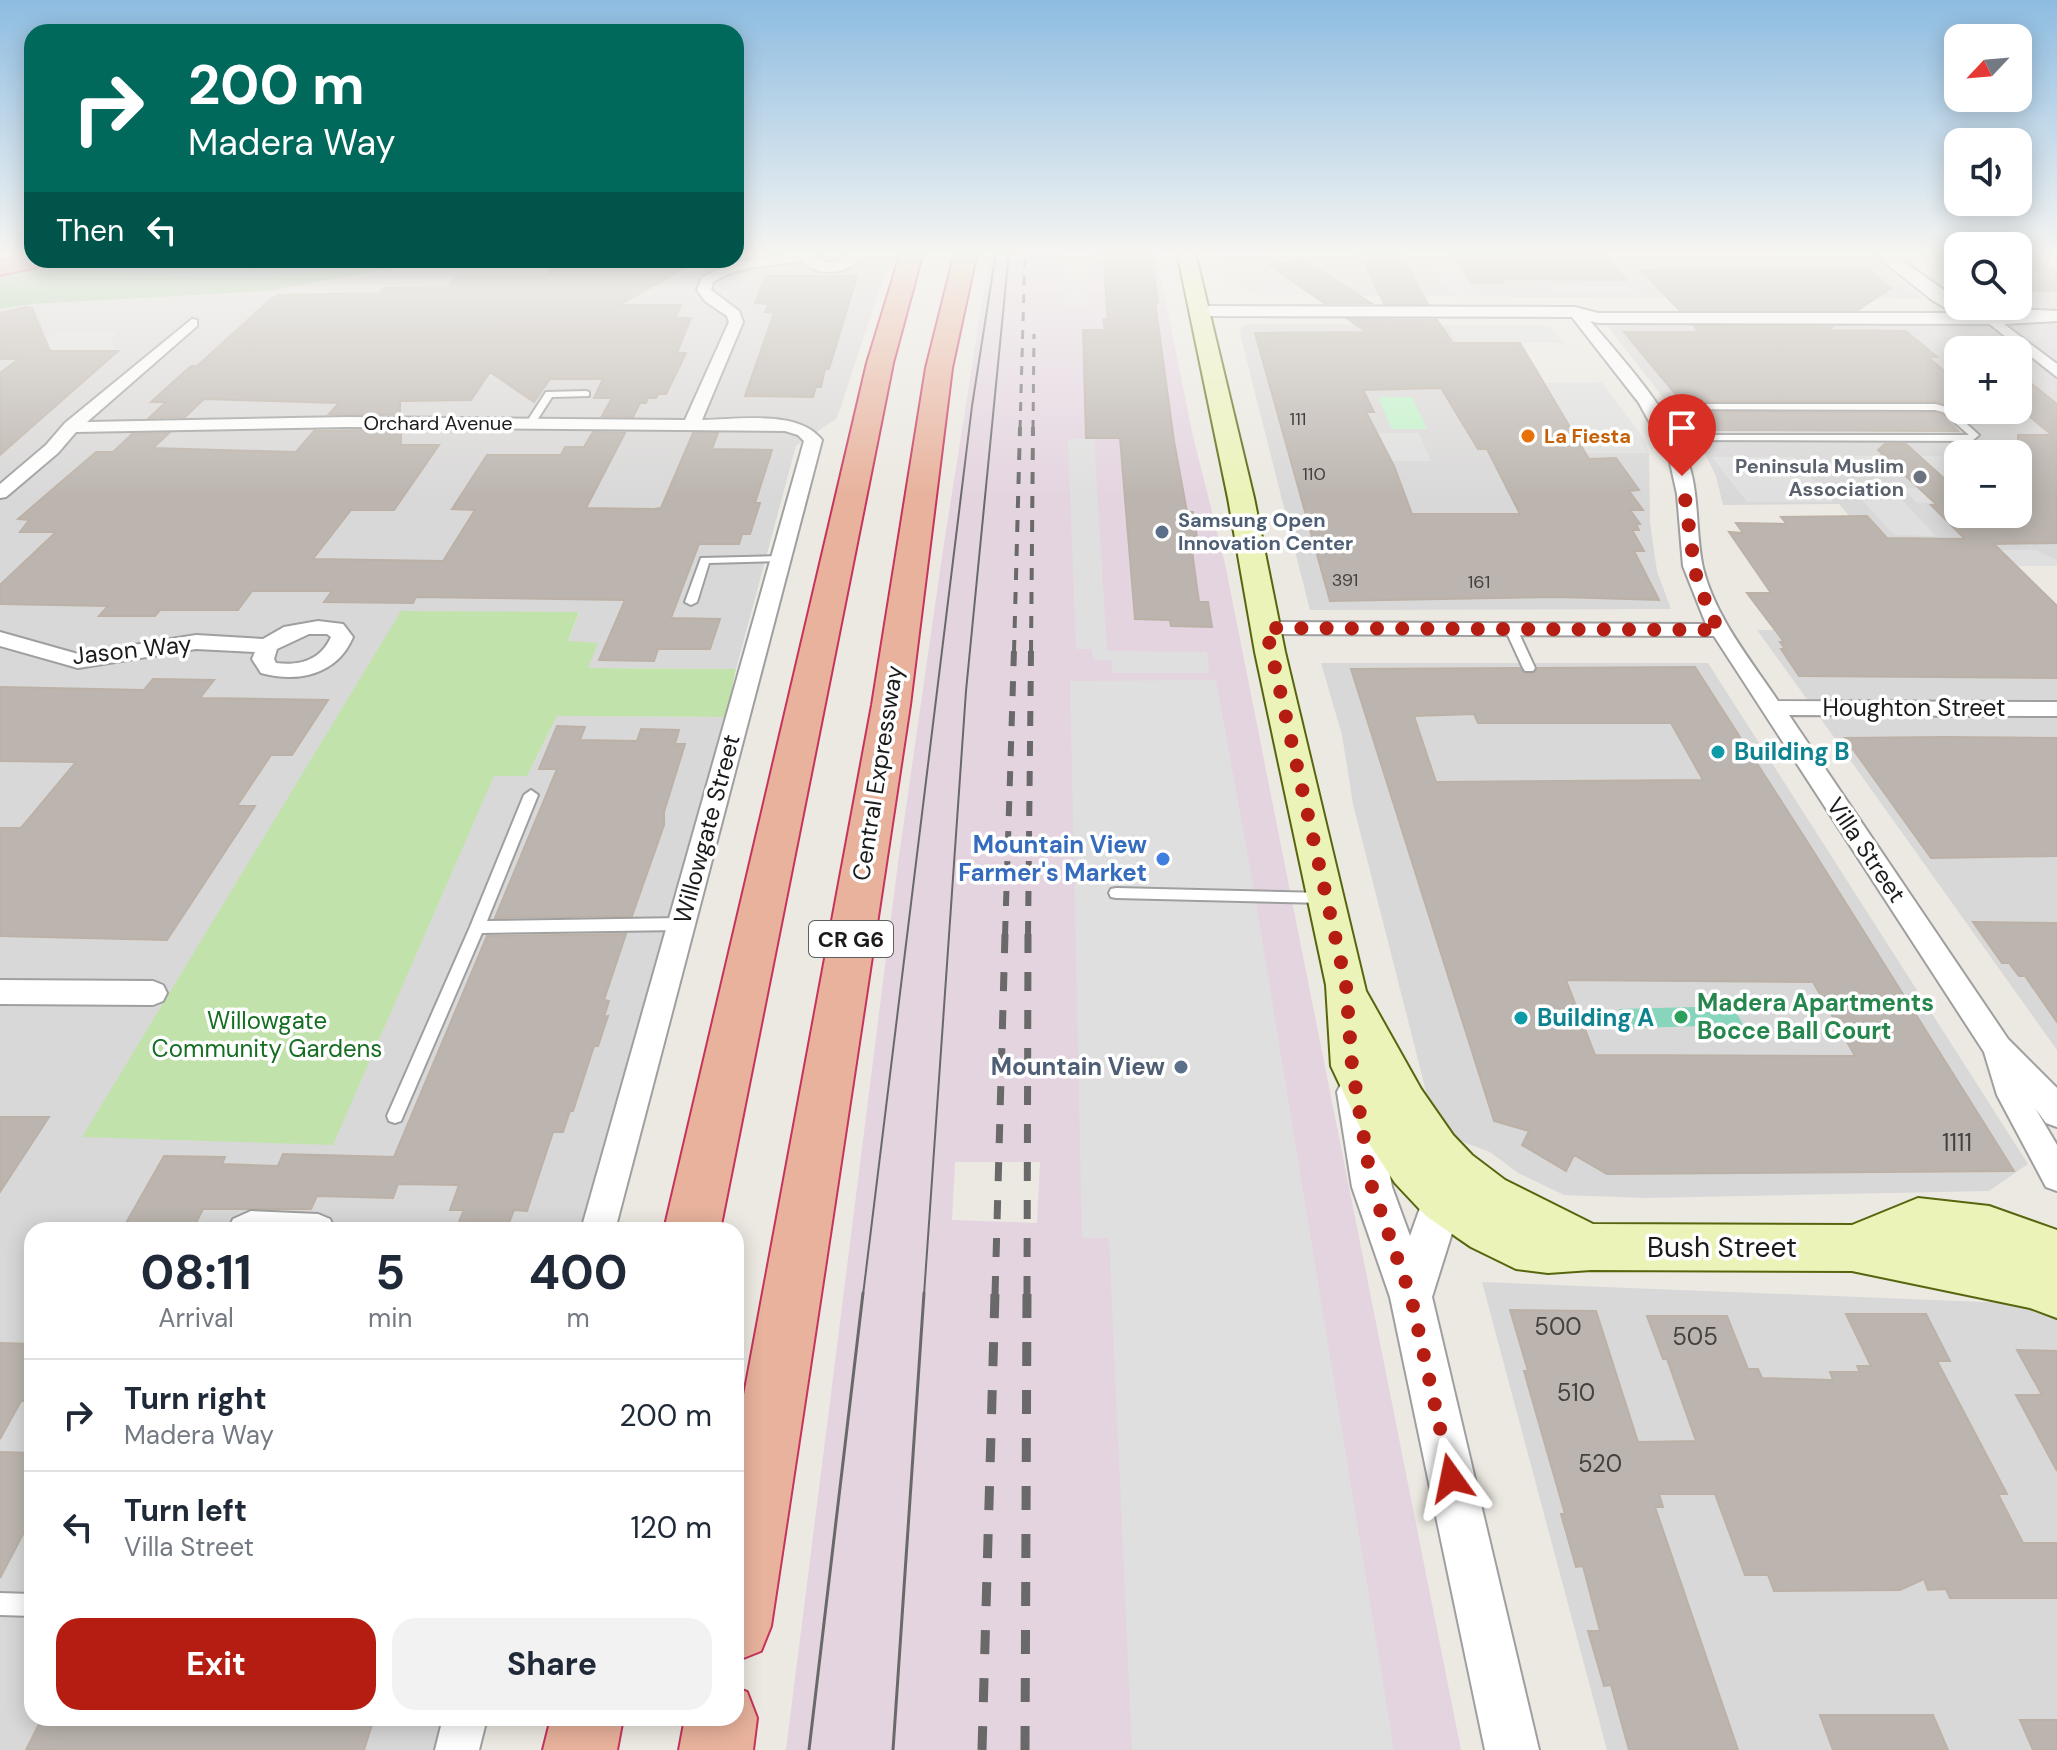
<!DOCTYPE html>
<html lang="en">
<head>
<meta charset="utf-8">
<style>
  :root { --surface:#fff; --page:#f2f2f3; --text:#1f2937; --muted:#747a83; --line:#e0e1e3; --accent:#b51d12 }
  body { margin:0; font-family:"DM Sans",sans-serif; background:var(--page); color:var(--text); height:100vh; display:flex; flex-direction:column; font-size:30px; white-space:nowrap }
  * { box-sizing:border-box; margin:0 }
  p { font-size:26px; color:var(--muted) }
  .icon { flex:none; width:44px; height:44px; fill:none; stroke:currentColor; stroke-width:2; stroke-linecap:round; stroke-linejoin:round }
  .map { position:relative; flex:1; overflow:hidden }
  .sheet { position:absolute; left:24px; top:1222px; width:720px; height:504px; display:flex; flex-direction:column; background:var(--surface); border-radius:24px; box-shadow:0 4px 20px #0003 }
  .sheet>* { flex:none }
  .guide { position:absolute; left:24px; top:24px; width:720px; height:244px; border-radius:24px; box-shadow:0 4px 20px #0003; background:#00695c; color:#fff; overflow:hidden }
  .needle { width:52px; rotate:244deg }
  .fabs { position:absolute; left:1944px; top:24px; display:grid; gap:16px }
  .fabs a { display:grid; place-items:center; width:88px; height:88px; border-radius:16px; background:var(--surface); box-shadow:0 4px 20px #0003; font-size:40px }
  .pin { position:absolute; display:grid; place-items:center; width:68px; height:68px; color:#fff; margin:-82px -34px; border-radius:50% 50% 50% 0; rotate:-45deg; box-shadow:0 0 8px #0007 }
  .pin .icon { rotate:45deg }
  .me { position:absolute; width:88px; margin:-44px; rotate:348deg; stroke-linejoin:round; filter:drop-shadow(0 0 6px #0008) }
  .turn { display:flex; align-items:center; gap:28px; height:168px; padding:0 32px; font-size:36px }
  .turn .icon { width:104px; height:104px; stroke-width:2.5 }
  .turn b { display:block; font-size:56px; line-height:68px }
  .then { display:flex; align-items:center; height:76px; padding:0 32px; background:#0003; gap:16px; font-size:30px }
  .eta { display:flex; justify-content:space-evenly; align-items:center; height:136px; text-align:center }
  .eta b { font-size:48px; font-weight:700; line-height:56px }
  .primary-button { display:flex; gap:16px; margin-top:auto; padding:16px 32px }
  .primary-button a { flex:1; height:92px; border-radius:24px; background:var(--accent); color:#fff; font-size:32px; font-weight:700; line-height:92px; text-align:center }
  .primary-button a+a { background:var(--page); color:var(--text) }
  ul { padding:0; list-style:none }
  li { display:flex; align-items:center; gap:24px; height:112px; padding:0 32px; border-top:2px solid var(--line) }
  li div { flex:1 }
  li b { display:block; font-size:30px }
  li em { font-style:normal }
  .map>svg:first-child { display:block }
  .residential { fill:#d9d8d8; fill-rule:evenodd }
  .industrial { fill:#e4d4e0; fill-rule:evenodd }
  .grass { fill:#c2e2ab }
  .forest { fill:#a4c89a }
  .park { fill:#c1f3c9 }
  .pitch { fill:#86d5bc }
  .parking { fill:#dfdfdf }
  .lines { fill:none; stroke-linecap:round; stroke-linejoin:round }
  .stream { stroke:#a6c8d6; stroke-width:6 }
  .building { fill:#bcb5af; stroke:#bcb1a6; stroke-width:2; fill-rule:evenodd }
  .service-casing { stroke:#9f9f9f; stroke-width:4 }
  .minor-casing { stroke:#9f9f9f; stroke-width:4 }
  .tertiary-casing { stroke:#9f9f9f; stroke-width:4 }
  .secondary-casing { stroke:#57660e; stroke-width:4 }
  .trunk-casing { stroke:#c6335b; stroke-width:4 }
  .motorway-casing { stroke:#c6335b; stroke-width:4 }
  .service { fill:#fff; fill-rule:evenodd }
  .minor { fill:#fff; fill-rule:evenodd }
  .tertiary { fill:#fff; fill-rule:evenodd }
  .secondary { fill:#ecf3b9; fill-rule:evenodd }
  .trunk { fill:#e8b29c; fill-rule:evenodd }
  .motorway { fill:#dd8f98; fill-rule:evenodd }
  .tram-far1 { stroke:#696969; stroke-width:2 }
  .tram { stroke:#696969; stroke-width:3 }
  .rail-far4 { stroke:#696969; stroke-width:3; stroke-dasharray:9 9; stroke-linecap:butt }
  .rail-far3 { stroke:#696969; stroke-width:4; stroke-dasharray:12 12; stroke-linecap:butt }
  .rail-far2 { stroke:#696969; stroke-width:6; stroke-dasharray:15 15; stroke-linecap:butt }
  .rail-far1 { stroke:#696969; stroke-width:7; stroke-dasharray:19 19; stroke-linecap:butt }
  .rail { stroke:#696969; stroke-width:9; stroke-dasharray:24 24; stroke-linecap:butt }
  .route { stroke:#b51d12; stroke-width:14; stroke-dasharray:0 25.2 }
  .food-dot { fill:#e8710a; stroke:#fff; stroke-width:3 }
  .worship-dot { fill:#6b7280; stroke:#fff; stroke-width:3 }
  .service-dot { fill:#5c6f8a; stroke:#fff; stroke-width:3 }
  .culture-dot { fill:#0f9aa8; stroke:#fff; stroke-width:3 }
  .shop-dot { fill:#3f7fe0; stroke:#fff; stroke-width:3 }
  .leisure-dot { fill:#2e9e5b; stroke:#fff; stroke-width:3 }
  .labels { text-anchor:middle; stroke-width:7; stroke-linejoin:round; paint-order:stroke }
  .far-number-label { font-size:18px; fill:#434240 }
  .far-street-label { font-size:20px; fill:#1b1b1b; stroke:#fff }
  .far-food-label { font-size:20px; font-weight:bold; fill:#c56008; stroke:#fff; text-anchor:start }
  .far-worship-label { font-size:20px; font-weight:bold; fill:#5b616d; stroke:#fff; text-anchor:end }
  .far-service-label { font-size:20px; font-weight:bold; fill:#4e5e75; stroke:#fff; text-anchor:start }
  .shield { fill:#fff; stroke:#5f5f5f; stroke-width:2 }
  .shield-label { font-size:22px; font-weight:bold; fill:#1b1b1b }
  .street-label { font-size:24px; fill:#1b1b1b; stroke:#fff }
  .culture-label { font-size:24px; font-weight:bold; fill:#0d838f; stroke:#fff; text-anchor:start }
  .shop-label { font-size:24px; font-weight:bold; fill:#366cbe; stroke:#fff; text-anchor:end }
  .leisure-label { font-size:24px; font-weight:bold; fill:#27864d; stroke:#fff; text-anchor:start }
  .park-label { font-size:24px; fill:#156e22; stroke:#fff }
  .service-label { font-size:24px; font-weight:bold; fill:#4e5e75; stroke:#fff; text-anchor:end }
  .near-number-label { font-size:24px; fill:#434240 }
  .near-street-label { font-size:28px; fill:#1b1b1b; stroke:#fff }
</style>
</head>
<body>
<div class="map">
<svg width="2057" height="1750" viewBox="0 0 2057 1750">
  <rect width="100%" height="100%" fill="#ece9e2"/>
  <path class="residential" d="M736 252H892L837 418 796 446 736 669 587 668 568 642 579 613 401 611 333 1144 494 775 527 776 557 716 726 717 582 1230H32V1718H446L437 1750H0V309L33 304 268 291 437 260H736Z
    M1311 252H1865L1923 299 1333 296Z
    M2018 252H2057V565H1892L1839 504 1723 505 1716 476 1702 448 1606 324 2017 326 1993 306H2018ZM1958 350H2018V410H1958ZM1958 454H2018V514H1958Z
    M1246 324 1448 325 1519 453H1649L1650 523 1657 571 1671 609 1310 610 1242 342 1240 330Z
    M1757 630 2057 631V1050L1796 684Z
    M1321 663H1708L2028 1164 1989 1191 1646 1198 1564 1195 1518 1173 1490 1152 1447 1136 1430 1107 1353 804 1342 735Z
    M1482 1282 2057 1305V1750H1607Z"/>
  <path class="industrial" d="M990 252H1156L1192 432 1225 564 1461 1750H786L898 863 943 550ZM955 1162H1040L1037 1223 952 1220Z"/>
  <path class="grass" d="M401 611 579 612 568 641 598 643 588 668 736 669 726 717 557 716 527 776H494L333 1145 82 1137Z"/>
  <path class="forest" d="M71 260H437L268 291 33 304 0 309V275Z"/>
  <path class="park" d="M1378 397H1412L1427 429H1392Z"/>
  <path class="pitch" d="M1733 1006 1743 1025 1628 1028 1619 1009Z"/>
  <path class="parking" d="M1064 252H1085L1088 306H1065Z
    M1218 252H1266L1282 262 1269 265 1300 287 1310 286 1330 294H1253L1246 289 1226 284Z
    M1431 262H1453L1475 296H1452Z
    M1550 285 1629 286 1636 294H1556Z
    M1448 325H1549L1564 343H1458Z
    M60 332H119L111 339 116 350 106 359 25 349Z
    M1602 382 1644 439 1649 453H1557L1523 383Z
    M1360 433H1419L1431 461H1370Z
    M1068 439H1094L1107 651 1207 652 1209 673H1113L1111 660H1094L1091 649H1076Z
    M1843 456H1958V503H1917L1903 488H1953L1930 466H1865Z
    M1712 457H1793L1833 502H1747Z
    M1862 500H1902L1936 536 1894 535Z
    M1945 550H2036L2057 560V566H1961Z
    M1216 680 1255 896 1394 1750H1132L1109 1238H1082L1070 681Z"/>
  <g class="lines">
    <path class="stream" d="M32 264 212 275 268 274 397 260"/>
  </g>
  <path class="building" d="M1103 252H1151L1158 302 1155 301 1174 441 1187 512H1193L1197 537 1190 536 1199 602H1208L1212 627 1171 626 1170 620 1135 619 1120 438H1086L1083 330H1105L1103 319H1108Z
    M1452 252 1604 254 1626 280 1502 279 1504 283H1472Z
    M1360 254H1400L1428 304H1384Z
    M1303 259 1371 303H1324L1269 265Z
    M558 260H653L690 265 619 305H681L675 318H691L677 353H686L666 394H658L656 398H648L646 403H640L633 417 602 416 612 398H594L603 379H550L534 402 490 372 471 400 400 401V414H329L339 403 204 399 185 417 149 418 166 402H151L191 366H197L271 299 279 295 379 293 384 288 447 287 457 276H546Z
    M2018 262H2038L2057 273V291H2018Z
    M1867 269 1891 288 1858 310H1679L1641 270Z
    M766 276H857L829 369H825L821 387H816L813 397 745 396 774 313 765 312 769 304 755 303Z
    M26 307 32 308 50 351H118L0 455V373L19 359H0V313Z
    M1348 319 1437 320 1453 343H1520L1589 459 1616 458 1639 490 1629 491 1643 510H1630L1640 524H1636L1639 530H1632L1644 551H1634L1659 600 1559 597 1330 601 1255 333 1366 332ZM1441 388 1478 449H1487L1520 514H1412L1394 466 1366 412H1374L1363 390Z
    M1694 326 1832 327 1827 330 1906 331 1937 357H1928L1958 383V412L1950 405 1936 401H1686L1682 396H1677L1624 332H1699Z
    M2018 373 2057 404V543L1994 544 2057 606V678L1799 676 1781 649H1785L1780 642H1784L1747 593H1771L1729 532 1743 533 1736 523 1787 524 1781 517 1867 516 1887 538 1965 539 1931 505H1937L1878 450 1885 444H1906L1958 491V514H2018V435H2052L2018 407Z
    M1695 412 1935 413 1942 415 1958 431 1710 430Z
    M401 430V445H439L394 510H351L313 559 443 561 475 510 452 509 487 455H561L565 447H584L593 432 625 433 586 508 653 509 661 508 693 433H718L712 449 772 450 755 503H760L750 534H742L739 544H699L671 618 720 619 710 649H658L654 661 599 660 625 600 416 597 413 603 324 602 332 591H252L238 610H160L155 616H99L108 606 0 604V585L56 532H20L29 520 18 519 96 452H113L132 434 169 433 153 448 296 452 314 431Z
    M1695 667 1810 846 2014 1171 1607 1174 1574 1155 1566 1171 1522 1145 1529 1131 1494 1121 1351 669 1520 668 1525 674H1533L1538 668ZM1474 714 1478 723H1671L1703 780 1436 782 1414 716ZM1566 980 1813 982 1855 1056 1595 1055Z
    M153 679 214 680 200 698 328 700 292 755H271L237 806H255L167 940 0 936V828H21L76 762 0 761V687L144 690Z
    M557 726 585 727 580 740 637 741 641 729 679 730 675 744H685L664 812V825L632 916 495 918 557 769H539Z
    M1944 737 2057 738V856L1931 858 1845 738Z
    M1973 922 2057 923V1022L2025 976H2019L2009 963H2002Z
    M626 934 604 1000 609 1001 604 1017 608 1016 598 1046H594L573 1111H570L563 1132H553L527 1211 514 1210 509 1223 459 1222 464 1210H450L459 1185 398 1184 393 1198 317 1196 311 1209H203L195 1225 185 1224 182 1230H122L164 1156 225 1157 222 1164 278 1166 283 1154 394 1157 487 936Z
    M0 1117H49L0 1192Z
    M1510 1310 1596 1311 1638 1442 1696 1441 1667 1359H1663L1647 1316H1727L1748 1369H1758L1762 1378 1833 1380 1830 1372H1860L1857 1366H1871L1846 1314H1926L1950 1361H1937L2007 1494H1998L2023 1543H2057V1598H1950L1946 1589 1928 1590 1924 1579 1900 1590 1774 1591 1768 1575H1745L1715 1494H1659L1663 1507H1655L1738 1750H1629L1611 1685 1604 1686 1588 1631H1600L1583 1566 1576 1567 1561 1514H1565L1524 1371H1528Z
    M0 1343 32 1344V1401H21L0 1439Z
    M2017 1350 2057 1351V1471L2016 1395H2042Z
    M0 1452 32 1453V1517L0 1578Z
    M1820 1715H1933L1948 1750H1833Z
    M42 1718H374L364 1750H26Z
    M2020 1720H2057V1750H2033Z"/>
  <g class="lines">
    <defs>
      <path id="service" d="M586 391 589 392V396L552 397 534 425 526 423 546 392Z
        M1648 404H1936L1949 408 1979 435 1972 441 1667 440 1662 437 1664 435H1969L1943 412 1935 410 1645 409 1644 407Z
        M781 556 785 557V561L709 563 697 602 691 605 685 602 701 558Z
        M1511 626 1517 629 1535 668 1533 671H1525L1523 668 1505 629Z
        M531 790 538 795 487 921 681 918 686 920 688 924 686 928 681 930 482 933 401 1121 395 1123 389 1121 387 1116 470 927 524 795Z
        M1116 888 1325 893 1330 894 1332 898 1330 902 1325 903 1116 898 1111 897 1109 893 1111 889Z
        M0 1593 32 1594V1616L0 1615Z"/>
      <path id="minor" d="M805 252H825L815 258 827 263 845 259 842 252H857L862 258C848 274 816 278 802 261 770 267 741 264 713 282L711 290 739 311 743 322 702 420C737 420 798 409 822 440L615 1230H581L804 441 798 435 785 431 346 427 76 432 58 453 6 497 0 498V484L46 445 65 423 192 319 197 320V326L87 422 346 417 685 420 729 322 727 316 705 301 697 290 702 277 735 262Z
        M1575 308 1580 309C1618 355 1665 402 1687 459 1700 493 1695 532 1703 568 1715 617 1750 659 1778 701L2057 702V716L1789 715 2008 1039 2057 1088V1127L2046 1123 2035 1108 2057 1145V1191L2046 1187 1997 1095 1984 1052 1714 636 1266 634 1256 628 1266 622 1706 624 1683 566 1677 494 1669 458 1639 403 1568 312Z
        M1992 315 2057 364V377L1987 322V316Z
        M318 621 343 624 353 637C337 675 298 683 261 673L252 659 255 652 196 649 78 668 0 646V632L78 654 196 635 263 639 284 627ZM309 634H327L331 637C321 660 300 666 276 663L274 659 277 649Z
        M0 980 153 981 163 985 167 993 163 1001 153 1005 0 1004Z
        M251 1211 318 1214 330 1219 335 1230H228L233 1219Z
        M443 1718H487L479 1750H435Z"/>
      <path id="tertiary" d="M1872 252H1890L1958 300V306C1970 306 1977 314 1989 314L1991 308 2057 311V321L2006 324 1598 323 1575 317 1199 316 1190 311 1199 306 1575 307 1598 313H1954L1932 300Z
        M1356 1075 1369 1080 1375 1092 1392 1187 1410 1236 1434 1169 1448 1163 1462 1169 1468 1182 1432 1297 1539 1750H1485L1390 1297 1352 1187 1337 1092 1343 1080Z"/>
      <path id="secondary" d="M1177 252H1195L1254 498 1285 652 1366 991 1421 1089 1453 1135 1472 1155 1505 1180 1593 1224 1852 1225 1918 1198 1989 1206 2057 1230V1318L2030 1308 1852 1271 1591 1270 1548 1273 1516 1269 1471 1247 1426 1216 1395 1183 1364 1136 1331 1066 1326 985 1255 652 1228 498Z"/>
      <path id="trunk" d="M901 252H923L893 363 720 1230H664L867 363Z
        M955 252H977L952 368 910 705 771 1626 761 1651 736 1661V1438L872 705 926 368Z
        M736 1688 747 1692 757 1718 753 1750H679L685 1718H736Z
        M551 1718H623L617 1750H543Z"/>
      <path id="motorway" d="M32 254V260H49L46 265 0 275V261Z"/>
    </defs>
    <use href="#service" class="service-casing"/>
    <use href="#minor" class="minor-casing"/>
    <use href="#tertiary" class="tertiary-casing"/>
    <use href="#secondary" class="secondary-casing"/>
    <use href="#trunk" class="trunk-casing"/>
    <use href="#motorway" class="motorway-casing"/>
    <use href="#service" class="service"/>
    <use href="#minor" class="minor"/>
    <use href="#tertiary" class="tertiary"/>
    <use href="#secondary" class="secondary"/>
    <use href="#trunk" class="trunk"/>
    <use href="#motorway" class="motorway"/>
    <path class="tram-far1" d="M863 1295 972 406 996 252
      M924 1295 966 691 1009 252"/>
    <path class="tram" d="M809 1750 863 1293
      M893 1750 924 1293"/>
    <path class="rail-far4" d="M1020 429 1025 252
      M1033 429 1034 334"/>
    <path class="rail-far3" d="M1014 652 1020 427
      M1031 652 1033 427"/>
    <path class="rail-far2" d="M1005 936 1014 650
      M1028 936 1031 650"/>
    <path class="rail-far1" d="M995 1295 1005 934
      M1027 1295 1028 934"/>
    <path class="rail" d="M982 1750 995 1293
      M1025 1750 1027 1293"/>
  </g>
  <linearGradient id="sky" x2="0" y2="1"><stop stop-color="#8dbce1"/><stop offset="0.51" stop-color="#f6f5f2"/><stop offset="1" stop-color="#f6f5f2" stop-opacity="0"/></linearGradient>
  <rect width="2057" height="497" fill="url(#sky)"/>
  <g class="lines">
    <path class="route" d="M1451 1478 1411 1297 1372 1187 1352 1066 1346 985 1266 628 1720 630 1710 614 1695 572 1682 476"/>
  </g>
  <circle class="food-dot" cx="1528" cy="436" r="8"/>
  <circle class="worship-dot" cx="1920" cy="477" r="8"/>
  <g class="service-dot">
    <circle cx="1162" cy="532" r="8"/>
    <circle cx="1181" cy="1067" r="8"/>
  </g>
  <g class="culture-dot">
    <circle cx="1718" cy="752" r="8"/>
    <circle cx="1521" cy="1018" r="8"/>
  </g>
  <circle class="shop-dot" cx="1163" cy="859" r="8"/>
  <circle class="leisure-dot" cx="1681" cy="1017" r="8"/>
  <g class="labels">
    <g class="far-number-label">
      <text x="1298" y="425">111</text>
      <text x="1314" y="480">110</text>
      <text x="1345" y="586">391</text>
      <text x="1479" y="588">161</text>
    </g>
    <g class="far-street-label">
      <text x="438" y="430">Orchard Avenue</text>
    </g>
    <g class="far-food-label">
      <text x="1544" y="443">La Fiesta</text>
    </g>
    <g class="far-worship-label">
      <text x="1904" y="473">Peninsula Muslim<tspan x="1904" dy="23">Association</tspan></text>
    </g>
    <g class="far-service-label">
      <text x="1178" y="527">Samsung Open<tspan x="1178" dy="23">Innovation Center</tspan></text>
    </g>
    <rect class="shield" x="809" y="921" width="84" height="36" rx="6"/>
    <g class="shield-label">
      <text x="851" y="947">CR G6</text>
    </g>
    <g class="street-label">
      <text transform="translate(132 650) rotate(-6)" y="8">Jason Way</text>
      <text x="1914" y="716">Houghton Street</text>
      <text transform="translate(878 773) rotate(-81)" y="8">Central Expressway</text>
      <text transform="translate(707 829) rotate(-75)" y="8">Willowgate Street</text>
      <text transform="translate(1866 850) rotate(56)" y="8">Villa Street</text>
    </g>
    <g class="culture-label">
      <text x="1734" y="760">Building B</text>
      <text x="1537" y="1026">Building A</text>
    </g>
    <g class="shop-label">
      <text x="1147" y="853">Mountain View<tspan x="1147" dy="28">Farmer's Market</tspan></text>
    </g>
    <g class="leisure-label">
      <text x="1697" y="1011">Madera Apartments<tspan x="1697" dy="28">Bocce Ball Court</tspan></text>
    </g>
    <g class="park-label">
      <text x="267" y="1029">Willowgate<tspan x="267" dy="28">Community Gardens</tspan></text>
    </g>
    <g class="service-label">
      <text x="1165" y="1075">Mountain View</text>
    </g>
    <g class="near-number-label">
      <text x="1957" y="1151">1111</text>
      <text x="1558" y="1335">500</text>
      <text x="1695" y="1345">505</text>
      <text x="1576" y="1401">510</text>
      <text x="1600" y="1472">520</text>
    </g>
    <g class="near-street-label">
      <text x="1722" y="1257">Bush Street</text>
    </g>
  </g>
</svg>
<div class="fabs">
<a><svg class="needle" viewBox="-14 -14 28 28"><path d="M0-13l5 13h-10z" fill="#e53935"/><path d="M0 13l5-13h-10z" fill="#747a83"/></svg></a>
<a><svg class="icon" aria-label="sound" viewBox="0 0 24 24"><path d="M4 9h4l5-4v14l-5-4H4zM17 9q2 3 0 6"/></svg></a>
<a><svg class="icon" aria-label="search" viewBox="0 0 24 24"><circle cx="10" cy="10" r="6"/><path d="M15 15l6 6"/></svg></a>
<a>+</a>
<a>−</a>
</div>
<div class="pin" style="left:1682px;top:476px;background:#d93025"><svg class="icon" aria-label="arrive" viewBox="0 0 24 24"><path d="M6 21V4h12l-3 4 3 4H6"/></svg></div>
<svg class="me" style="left:1451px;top:1478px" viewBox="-20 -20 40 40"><path d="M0-17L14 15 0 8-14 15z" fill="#b51d12" stroke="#fff" stroke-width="4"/></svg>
<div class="guide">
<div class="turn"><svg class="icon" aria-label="right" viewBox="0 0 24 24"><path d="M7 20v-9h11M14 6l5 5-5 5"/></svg><div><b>200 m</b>Madera Way</div></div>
<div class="then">Then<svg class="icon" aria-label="left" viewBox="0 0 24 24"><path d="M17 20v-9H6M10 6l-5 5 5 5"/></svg></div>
</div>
<section class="sheet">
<div class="eta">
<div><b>08:11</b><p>Arrival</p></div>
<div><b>5</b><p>min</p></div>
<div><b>400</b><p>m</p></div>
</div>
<ul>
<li><svg class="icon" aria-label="right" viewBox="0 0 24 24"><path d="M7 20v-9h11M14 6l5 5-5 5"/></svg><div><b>Turn right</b><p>Madera Way</p></div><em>200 m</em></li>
<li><svg class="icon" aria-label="left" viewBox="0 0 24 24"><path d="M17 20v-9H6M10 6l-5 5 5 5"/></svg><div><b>Turn left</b><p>Villa Street</p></div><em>120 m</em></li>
</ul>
<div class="primary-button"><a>Exit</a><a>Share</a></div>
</section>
</div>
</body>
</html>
